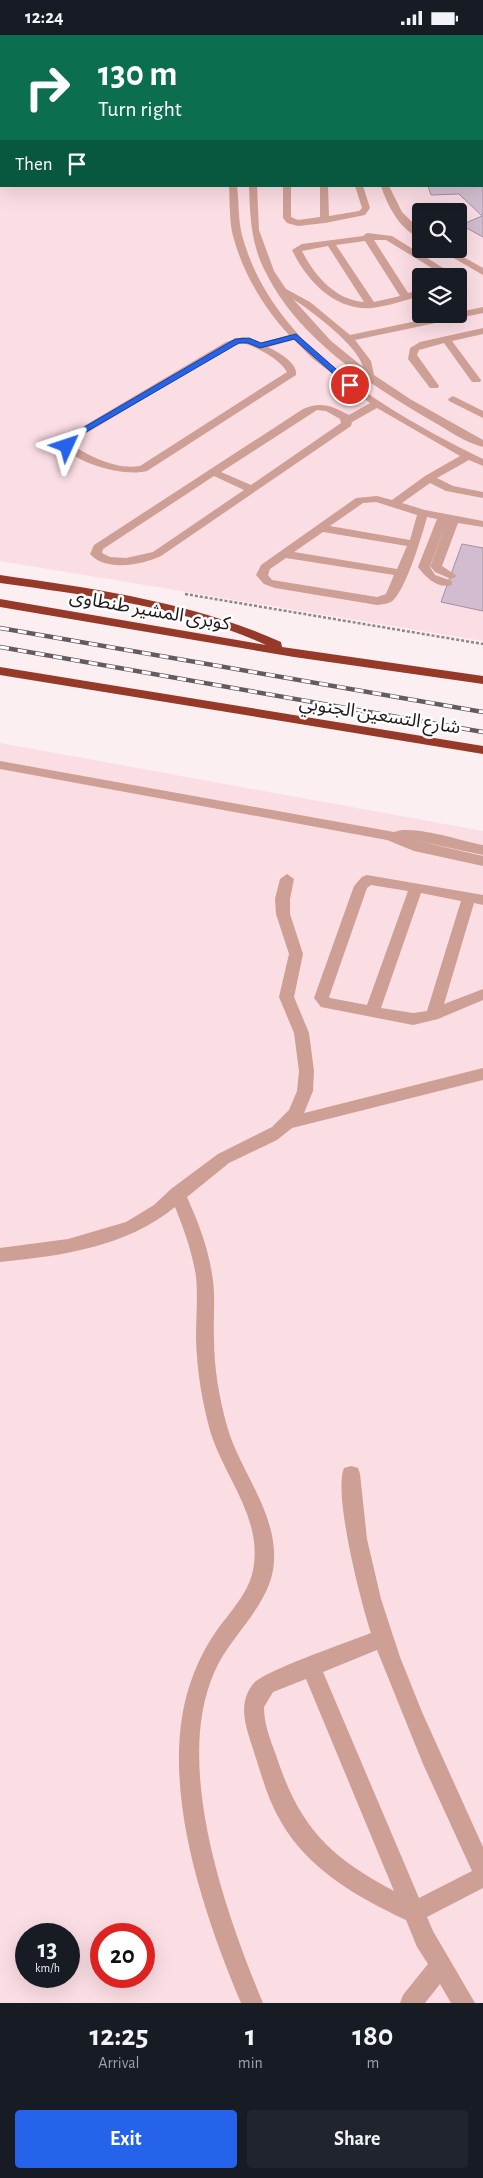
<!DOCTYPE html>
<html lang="en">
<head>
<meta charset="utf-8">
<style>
  :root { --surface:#171b24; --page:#20242c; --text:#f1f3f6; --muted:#9ea1a6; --accent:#2563eb }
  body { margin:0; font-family:"Alegreya Sans","Noto Sans Arabic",sans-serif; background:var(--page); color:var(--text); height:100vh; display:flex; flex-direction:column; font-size:19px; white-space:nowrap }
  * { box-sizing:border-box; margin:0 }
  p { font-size:16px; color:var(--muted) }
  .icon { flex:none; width:28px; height:28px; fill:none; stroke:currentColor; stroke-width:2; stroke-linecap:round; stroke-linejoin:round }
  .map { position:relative; height:1968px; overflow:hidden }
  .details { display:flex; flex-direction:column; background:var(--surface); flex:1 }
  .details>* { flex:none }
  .banner { position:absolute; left:0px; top:0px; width:484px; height:152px; box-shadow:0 5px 20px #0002; background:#0b6e4f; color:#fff; overflow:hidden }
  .fabs { position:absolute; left:412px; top:168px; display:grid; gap:10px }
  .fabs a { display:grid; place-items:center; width:55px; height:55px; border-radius:5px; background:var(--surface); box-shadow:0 5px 20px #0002; font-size:25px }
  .speed { position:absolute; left:15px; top:1888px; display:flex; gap:10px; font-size:25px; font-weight:700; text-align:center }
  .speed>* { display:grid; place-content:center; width:65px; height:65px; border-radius:50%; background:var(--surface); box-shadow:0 5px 20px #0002; line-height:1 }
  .speed small { font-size:12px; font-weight:400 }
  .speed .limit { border:8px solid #d22; background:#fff; color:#111 }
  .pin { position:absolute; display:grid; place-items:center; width:42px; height:42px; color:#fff; margin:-21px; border:2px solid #fff; border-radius:50%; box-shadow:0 1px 5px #0007 }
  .me { position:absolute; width:55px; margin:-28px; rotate:48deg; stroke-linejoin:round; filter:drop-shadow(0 0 4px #0008) }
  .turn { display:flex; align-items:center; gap:18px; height:105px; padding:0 15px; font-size:22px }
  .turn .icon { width:65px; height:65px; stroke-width:2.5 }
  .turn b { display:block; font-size:35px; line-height:42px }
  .then { display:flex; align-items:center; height:48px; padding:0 15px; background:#0003; gap:10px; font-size:19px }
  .eta { display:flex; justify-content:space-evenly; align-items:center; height:85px; text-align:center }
  .eta b { font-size:30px; font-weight:700; line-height:35px }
  .action { display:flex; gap:10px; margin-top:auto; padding:10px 15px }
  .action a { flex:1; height:58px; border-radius:5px; background:var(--accent); color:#fff; font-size:20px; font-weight:700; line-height:58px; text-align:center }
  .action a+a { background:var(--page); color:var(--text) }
  .status { display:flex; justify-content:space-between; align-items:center; height:35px; padding:0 25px; background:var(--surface); direction:ltr }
  .status svg { height:14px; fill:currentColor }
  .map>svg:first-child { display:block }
  .built { fill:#fbdde4; fill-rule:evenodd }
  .building { fill:#d1bdcf; stroke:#a390a1 }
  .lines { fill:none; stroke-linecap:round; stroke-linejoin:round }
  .path-far1 { stroke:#918689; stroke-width:2; stroke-dasharray:2 1; stroke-linecap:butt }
  .path { stroke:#918689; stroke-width:2.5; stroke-dasharray:3 2; stroke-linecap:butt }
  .minor { fill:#ce9f95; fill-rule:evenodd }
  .highway { fill:#973929; fill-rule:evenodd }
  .rail-casing { stroke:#655b5e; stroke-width:4.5 }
  .rail { stroke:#fff; stroke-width:3; stroke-dasharray:9; stroke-linecap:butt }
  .route { fill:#2563eb; stroke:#184099 }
  .labels { text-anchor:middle; stroke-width:5; stroke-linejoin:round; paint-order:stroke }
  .street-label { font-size:19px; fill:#21171a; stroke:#fff }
</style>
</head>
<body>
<div class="status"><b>12:24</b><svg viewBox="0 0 49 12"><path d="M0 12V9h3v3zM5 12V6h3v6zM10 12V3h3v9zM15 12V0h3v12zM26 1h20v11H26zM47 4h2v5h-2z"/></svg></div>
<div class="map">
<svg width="483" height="1968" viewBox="0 0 483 1968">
  <rect width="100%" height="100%" fill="#fbeff2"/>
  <path class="built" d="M0 0H483V606L0 526ZM1 1H482V151H1ZM421 176H459V214H421ZM421 241H459V279H421Z
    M0 708 483 796V1968H0ZM26 1899H69V1941H26ZM101 1899H144V1941H101Z"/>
  <path class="building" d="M483 107V202L461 190 482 181 459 159 431 160 428 151H482Z
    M462 509 483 513V576L441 567Z"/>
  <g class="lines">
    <path class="path-far1" d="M99 1 103 0
      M160 1 162 0"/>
    <path class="path" d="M185 559 483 609"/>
    <path class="minor" d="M433 0H442L443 1H434Z
      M482 59H483V64H482Z
      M482 73H483V77H482Z
      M482 86H483V90H482Z
      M1 102V108L0 109V103Z
      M482 103H483V109H482Z
      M0 116 1 117V122H0Z
      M229 151H237C239 167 238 185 242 200 272 312 387 376 483 424V431L469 425 437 443 453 451 483 457V463L446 456 430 448 402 468 425 475 483 486V492L458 488 442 531 457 541 451 544 435 537 430 531 447 486 430 532 435 540 452 546V550C438 554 426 543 418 532L437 484 427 482C422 501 407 550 395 563 391 569 384 569 377 570L275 553 264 549 256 540 261 530 356 463 377 461 392 465 425 441 460 421 377 373 352 387 351 391 161 521C142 530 106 537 90 519L94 510 303 374C321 366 332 371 349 380L370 368 312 323 294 305 268 312C278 317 298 328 296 340L147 436C124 442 78 429 62 411V406L67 401 226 307 243 302 261 308 289 300C263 272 243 238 233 201 229 186 230 167 229 151ZM243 308C258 313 279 323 287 337L140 431C117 435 91 422 72 410L75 405 232 311ZM317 375 326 376 340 384 341 388 251 450 221 437ZM214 441 244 455 153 517 126 523 110 522 102 518 103 514ZM376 467 417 480 410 505 330 491 363 468ZM323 497 407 511 397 534 294 517ZM286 523 394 540 386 559 377 562 272 545 268 540 270 534Z
      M249 151H257L259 195 274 236 286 254 310 267 350 300 483 272V278L355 305 371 326 374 340 410 364 483 405V412C466 408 448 395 432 386 369 349 298 304 265 236 251 209 250 181 249 151ZM293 264C313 277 358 311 363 332L331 306Z
      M283 151H291V182L298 185 320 182V151H328L329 181 359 176 362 173 355 151H363L370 173 365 180 325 188 298 191 287 188 283 183Z
      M381 151H389L402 177 421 196V203C401 197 387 170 381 151Z
      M367 198 392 201 456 241H445L386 205H374L408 258 421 255V261C405 265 389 271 372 273 335 276 307 246 292 215L302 209 363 201ZM365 206 400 261 374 267 336 210ZM328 211 364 267C335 265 314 240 302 216Z
      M438 214H449L483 233V240Z
      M483 293V299L452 306 481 345 480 347H472L444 308 419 315 417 320 439 351 438 353H430L408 324 410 313 420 307Z
      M453 361 483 376V383L449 366 448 364Z
      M0 726 394 797C412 789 462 806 483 810V820L413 805 483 821V831L414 816 387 805 0 734Z
      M287 839 294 844 290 864V879L303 919 294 962 309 998 314 1036 313 1056 304 1078 483 1033V1045L292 1093 277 1105 229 1128 187 1162C198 1187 208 1212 212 1239 216 1260 213 1282 214 1303 214 1333 219 1362 227 1391 240 1437 277 1477 274 1527 271 1571 230 1599 214 1638 173 1732 226 1879 263 1968H241C202 1875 154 1737 194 1638 199 1625 205 1613 213 1601 228 1578 251 1558 254 1529 260 1481 225 1442 211 1399 202 1368 197 1336 196 1304 196 1283 198 1262 196 1241 192 1217 184 1194 175 1172 126 1212 61 1221 0 1227V1213L68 1204 126 1187 154 1170 171 1154 218 1119 272 1092 289 1075 297 1056 299 1036 294 998 279 962 289 919 276 879 275 864 280 844Z
      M367 840 483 860V870L474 868 444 969 483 954V965L438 984 413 990 326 973 321 972 314 963 354 851 362 842ZM371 850 408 856 367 970 330 963 329 962 367 853ZM421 858 461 866 427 976 413 978 381 973Z
      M351 1431 358 1433 360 1439 367 1504 381 1564 400 1622 422 1677 483 1812V1853L427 1882 433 1896 475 1968H451L440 1949 425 1968H400L403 1960 428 1929 417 1912 406 1885C357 1862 307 1834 280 1785 267 1763 261 1738 253 1714 246 1692 237 1670 253 1649 263 1636 351 1606 371 1598 361 1568 333 1459 344 1433ZM377 1615 423 1729 472 1836 419 1863 323 1637ZM306 1644 394 1856C328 1821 299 1791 276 1720 270 1704 264 1689 264 1672L273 1657Z"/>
    <path class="highway" d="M0 540C97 554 191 567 281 607L282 612 483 641V649L294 622 0 572V564L266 610C181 571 91 561 0 548Z
      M0 632 483 711V719L0 640Z"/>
    <defs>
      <path id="rail" d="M0 593 483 677
        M0 612 483 697"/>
    </defs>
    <use href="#rail" class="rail-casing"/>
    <use href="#rail" class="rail"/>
  </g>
  <path class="route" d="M296 299 352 348V351H347L294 304 260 313 248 308H239L74 404 70 413 63 411V406L69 401 235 304 249 303 261 308Z"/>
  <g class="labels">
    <g class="street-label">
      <text transform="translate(150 574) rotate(10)" y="7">كوبرى المشير طنطاوى</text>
      <text transform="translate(380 679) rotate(9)" y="7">شارع التسعين الجنوبي</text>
    </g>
  </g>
</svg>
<div class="fabs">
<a><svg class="icon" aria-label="search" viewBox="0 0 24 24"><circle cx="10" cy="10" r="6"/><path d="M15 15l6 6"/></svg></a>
<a><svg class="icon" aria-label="layers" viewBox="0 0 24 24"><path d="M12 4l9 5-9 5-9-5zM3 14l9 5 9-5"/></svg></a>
</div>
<div class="speed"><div>13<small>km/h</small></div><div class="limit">20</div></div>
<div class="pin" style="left:350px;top:350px;background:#d93025"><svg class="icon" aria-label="arrive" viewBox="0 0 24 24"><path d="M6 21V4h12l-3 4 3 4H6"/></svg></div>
<svg class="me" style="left:67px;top:411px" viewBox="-20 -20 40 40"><path d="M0-17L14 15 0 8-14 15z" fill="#2563eb" stroke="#fff" stroke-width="4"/></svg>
<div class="banner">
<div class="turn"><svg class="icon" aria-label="right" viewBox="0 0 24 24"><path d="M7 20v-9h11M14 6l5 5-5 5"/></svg><div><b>130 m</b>Turn right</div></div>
<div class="then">Then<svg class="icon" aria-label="arrive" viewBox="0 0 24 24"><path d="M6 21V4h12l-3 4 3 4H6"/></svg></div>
</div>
</div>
<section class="details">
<div class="eta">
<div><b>12:25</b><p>Arrival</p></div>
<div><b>1</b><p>min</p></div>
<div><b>180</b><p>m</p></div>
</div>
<div class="action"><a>Exit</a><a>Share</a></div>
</section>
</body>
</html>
